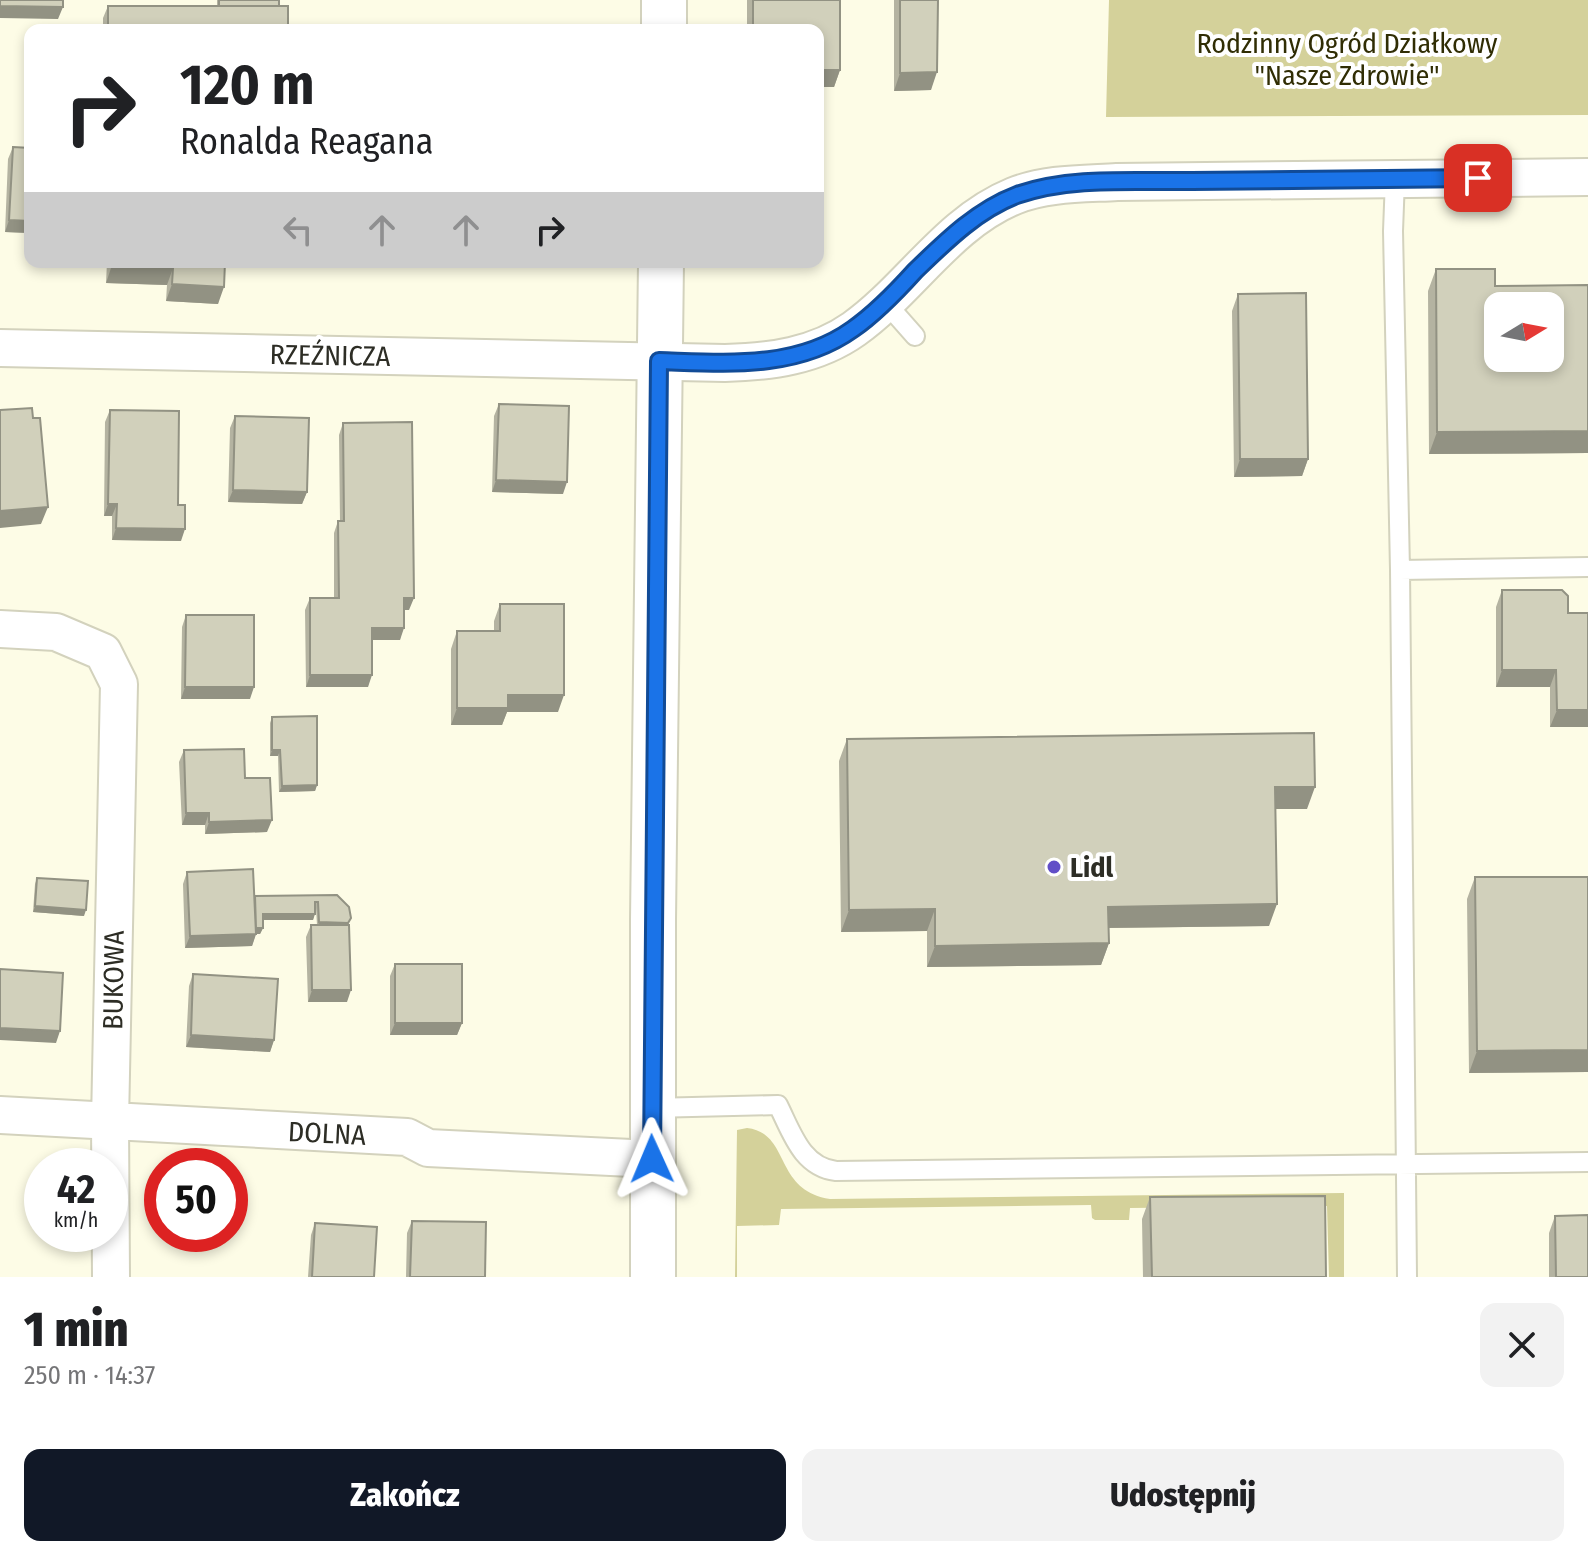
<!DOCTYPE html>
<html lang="pl">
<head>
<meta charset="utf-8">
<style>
  :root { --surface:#fff; --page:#f2f2f2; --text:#202124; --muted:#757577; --accent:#111827 }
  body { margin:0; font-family:"Fira Sans Condensed",sans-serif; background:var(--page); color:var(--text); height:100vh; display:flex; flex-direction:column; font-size:30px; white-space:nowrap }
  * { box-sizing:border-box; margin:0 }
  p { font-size:26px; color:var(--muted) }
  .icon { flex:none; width:44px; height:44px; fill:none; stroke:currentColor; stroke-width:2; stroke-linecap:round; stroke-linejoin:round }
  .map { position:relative; height:1277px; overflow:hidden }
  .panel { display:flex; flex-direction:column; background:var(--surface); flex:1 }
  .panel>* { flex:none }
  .guide { position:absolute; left:24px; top:24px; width:800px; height:244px; border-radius:16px; box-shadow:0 4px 12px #0003; background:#fff; color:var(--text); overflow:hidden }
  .needle { width:52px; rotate:80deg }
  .buttons { position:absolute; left:1484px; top:292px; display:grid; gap:16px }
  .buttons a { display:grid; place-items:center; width:80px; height:80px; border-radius:16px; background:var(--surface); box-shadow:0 4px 12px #0003; font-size:40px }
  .speed { position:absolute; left:24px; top:1148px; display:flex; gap:16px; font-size:40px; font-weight:700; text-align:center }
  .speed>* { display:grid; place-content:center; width:104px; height:104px; border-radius:50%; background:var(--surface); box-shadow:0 4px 12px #0003; line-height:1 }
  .speed small { font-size:20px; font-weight:400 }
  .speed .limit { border:12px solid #d22; background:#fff; color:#111 }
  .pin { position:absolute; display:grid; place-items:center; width:68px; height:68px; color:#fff; margin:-34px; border-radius:16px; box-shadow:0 4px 12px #0006 }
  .me { position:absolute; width:88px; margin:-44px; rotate:359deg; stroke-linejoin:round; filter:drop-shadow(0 0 6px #0008) }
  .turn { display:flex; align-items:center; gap:28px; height:168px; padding:0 24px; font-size:36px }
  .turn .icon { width:104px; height:104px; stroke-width:2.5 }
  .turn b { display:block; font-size:56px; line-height:68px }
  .lanes { display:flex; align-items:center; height:76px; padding:0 24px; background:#0003; justify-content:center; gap:40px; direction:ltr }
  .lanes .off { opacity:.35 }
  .round { display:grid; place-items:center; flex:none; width:84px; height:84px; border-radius:16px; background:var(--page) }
  .head { display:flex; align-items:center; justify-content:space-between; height:136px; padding:0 24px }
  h1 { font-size:48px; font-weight:800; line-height:60px }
  .primary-button { display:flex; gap:16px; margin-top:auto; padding:16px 24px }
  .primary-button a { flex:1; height:92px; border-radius:16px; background:var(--accent); color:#fff; font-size:32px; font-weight:800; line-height:92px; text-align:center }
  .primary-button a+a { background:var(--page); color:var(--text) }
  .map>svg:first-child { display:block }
  .green { fill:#d4d19a }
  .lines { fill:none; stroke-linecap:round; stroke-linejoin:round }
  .service-casing { stroke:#d3d2bd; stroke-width:22 }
  .minor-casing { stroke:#d3d2bd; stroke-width:40 }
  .secondary-casing { stroke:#d3d2bd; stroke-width:48 }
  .service { stroke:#fff; stroke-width:18 }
  .minor { stroke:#fff; stroke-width:36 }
  .secondary { stroke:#fff; stroke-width:44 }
  .wall { fill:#b4b3a1 }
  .shaded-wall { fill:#929283 }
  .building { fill:#d1d0bb; stroke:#929283; stroke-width:2; fill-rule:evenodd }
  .route-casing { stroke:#114b97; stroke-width:20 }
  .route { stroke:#1a73e8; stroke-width:14 }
  .poi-dot { fill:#614ec7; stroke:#fff; stroke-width:3 }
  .labels { text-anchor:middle; stroke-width:8; stroke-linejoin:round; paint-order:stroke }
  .park-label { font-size:28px; fill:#302d04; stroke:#fff }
  .street-label { font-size:28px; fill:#2d2d25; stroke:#fff }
  .poi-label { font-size:28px; font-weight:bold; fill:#2d2d25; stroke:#fff; text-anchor:start }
</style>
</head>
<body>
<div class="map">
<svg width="1588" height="1277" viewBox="0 0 1588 1277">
  <rect width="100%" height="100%" fill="#fdfce6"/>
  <path class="green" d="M1109 0H1588V115L1106 117Z
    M747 1128C791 1133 773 1190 830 1199L1344 1193V1277H1329L1327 1206 1130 1208 1129 1220H1095L1092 1218 1091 1205 781 1209 779 1225 737 1226V1277H735L737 1130Z"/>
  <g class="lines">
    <defs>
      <path id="service" d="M1395 179 1393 231 1400 570
        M885 302 915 336
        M651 1108 778 1105C792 1133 802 1167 836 1171L1588 1162
        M1407 1277 1400 570 1588 567"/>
      <path id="minor" d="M0 348 725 363C770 362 816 356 854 329 910 289 948 223 1014 196 1046 183 1083 184 1117 182L1588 177
        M0 629 56 632 103 652 119 684 110 1122 111 1277
        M0 1115 407 1137 428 1148 652 1159"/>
      <path id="secondary" d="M664 30V0
        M653 1277V920L661 262"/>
    </defs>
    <use href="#service" class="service-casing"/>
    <use href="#minor" class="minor-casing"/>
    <use href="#secondary" class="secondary-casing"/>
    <use href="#service" class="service"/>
    <use href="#minor" class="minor"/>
    <use href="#secondary" class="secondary"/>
  </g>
  <path class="wall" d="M217 0H279V6L288 30H103V18L108 6H217Z
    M747 0H840V70L834 87H818V30H747Z
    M894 0H938L931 90 894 91Z
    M13 147 30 233 5 232 8 159Z
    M107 262H225L218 304 166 301 167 285 106 283Z
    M1436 269 1495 286 1588 285V453L1429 454 1428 291Z
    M1238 294 1308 459 1302 476 1234 477 1232 311Z
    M499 404 563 494 492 492 494 416Z
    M110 410 178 505 181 541 112 540V516H104L105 422Z
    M235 416 307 492 302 504 228 502 230 428Z
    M343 423 409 610H404L400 640H372L368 687H306L305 610 310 598H334V533L338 521H340L339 435Z
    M1502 590 1568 613 1588 727H1550V687H1496V607Z
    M500 604 558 712H507L502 725H451V649L457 631H494V621Z
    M186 615 250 699H181L182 627Z
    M272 717 317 785 315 791 279 792 278 756H270V723Z
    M847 739 1307 809H1275L1269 926 1109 928V943L1101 965 927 967V931L841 932 839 761Z
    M184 750 245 778 267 832 205 834V825H182L179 762Z
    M187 872 255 896 337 895 348 925 347 1002H308L306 937 311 925H317L316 908 313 920H263V928L260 934H256L252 946 185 948 183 884Z
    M1475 877H1588V1072L1469 1073 1467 899Z
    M37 878 84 916 33 912 35 884Z
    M395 964 462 1023 457 1035H390V976Z
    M193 974 274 1040 270 1052 186 1047 189 986Z
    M1150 1197 1326 1277H1143L1142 1219Z
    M1555 1216 1588 1277H1549V1233Z
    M412 1221 485 1277H406L407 1233Z
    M315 1223 374 1277H308L311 1235Z"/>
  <path class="shaded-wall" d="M0 6 63 7 58 19 0 18Z
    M818 70H840L834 87H818Z
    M937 72 931 90 894 91 900 73Z
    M9 220 30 221V233L5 232Z
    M112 265 173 268 167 285 106 283Z
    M172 284 224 287 218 304 166 301Z
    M1588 431V453L1429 454 1437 432Z
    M1240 459H1308L1302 476 1234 477Z
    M496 480 567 482 563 494 492 492Z
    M233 490 307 492 302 504 228 502Z
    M108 504H117L112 516H104Z
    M48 507 41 524 0 528V511Z
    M116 528 185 529 181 541 112 540Z
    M404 598H414L409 610H399Z
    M372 628H404L400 640H368Z
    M1502 670H1556L1550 687H1496Z
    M310 675H372L368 687H306Z
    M185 687H254L250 699H181Z
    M508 695H564L558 712H507L502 725H451L457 708Z
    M1557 710H1588V727H1550Z
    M272 750H280L278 756H270Z
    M317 785 315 791 279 792 282 786Z
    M1275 787H1315L1307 809H1267Z
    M186 813H209L205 825H182Z
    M272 820 267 832 205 834 209 822Z
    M1277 904 1269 926 1100 928 1108 907Z
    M35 906 86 910 84 916 33 912Z
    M935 909 927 931 841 932 849 910Z
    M263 914H315L313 920H261Z
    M351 918 346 929 317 928 319 922Z
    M254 928H263L260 934H256L252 946 185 948 190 936Z
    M1109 943 1101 965 927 967 935 946Z
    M312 990H351L347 1002H308Z
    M395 1023H462L457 1035H390Z
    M0 1028 60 1031 56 1043 0 1040Z
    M191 1035 274 1040 270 1052 186 1047Z
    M1588 1050V1072L1469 1073 1477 1051Z"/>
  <path class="building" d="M0 0H63V7L0 6Z
    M219 0H279V6H219Z
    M753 0H840V70H818V30H753Z
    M900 0H938L937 72 900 73Z
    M108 6H288V30H108Z
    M13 147 30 148V221L9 220Z
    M112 262H225L224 287 172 284 173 268 112 265Z
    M1436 269H1495V286L1588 285V431L1437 432ZM1498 306H1550V358H1498Z
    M1306 293 1308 459H1240L1238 294Z
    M499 404 569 406 567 482 496 480Z
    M32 408 33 418H40L48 507 0 511V410Z
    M110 410 179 411 178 505H185V529L116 528 117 504H108Z
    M235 416 309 418 307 492 233 490Z
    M412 422 414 598H404V628H372V675H310V598H339L338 521H344L343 423Z
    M1502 590H1562L1568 596V613H1588V710H1557L1556 670H1502Z
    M500 604H564V695H508V708H457V631H500Z
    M186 615H254V687H185Z
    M317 716V785L282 786 280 750H272V717Z
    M1314 733 1315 787H1275L1277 904 1108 907 1109 943 935 946V909L849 910 847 739Z
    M244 749 245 778H270L272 820 209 822V813H186L184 750Z
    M253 869 256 934 190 936 187 872Z
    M1475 877H1588V1050L1477 1051Z
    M37 878 88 881 86 910 35 906Z
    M337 895 349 907 351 918 348 923 319 922 318 902H315V914H263V928H256L255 896Z
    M311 925H349L351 990H312Z
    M395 964H462V1023H395Z
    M0 969 63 973 60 1031 0 1028Z
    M193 974 278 979 274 1040 191 1035Z
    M1325 1196 1326 1277H1152L1150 1197Z
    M1588 1215V1277H1556L1555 1216Z
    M412 1221 486 1222 485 1277H410Z
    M315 1223 377 1227 374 1277H312Z"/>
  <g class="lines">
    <defs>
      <path id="route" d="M652 1159 659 361C725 363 796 370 853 329 876 313 896 292 915 271 945 242 977 210 1017 195 1071 176 1135 182 1192 181 1287 180 1382 179 1478 178"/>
    </defs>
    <use href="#route" class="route-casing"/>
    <use href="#route" class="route"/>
  </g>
  <circle class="poi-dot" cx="1054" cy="867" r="8"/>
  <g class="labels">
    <g class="park-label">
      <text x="1347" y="53">Rodzinny Ogród Działkowy<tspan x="1347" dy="32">"Nasze Zdrowie"</tspan></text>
    </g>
    <g class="street-label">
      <text transform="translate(330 355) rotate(1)" y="10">RZEŹNICZA</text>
      <text transform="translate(113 980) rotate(-89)" y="10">BUKOWA</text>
      <text transform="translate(327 1133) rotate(3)" y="10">DOLNA</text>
    </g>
    <g class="poi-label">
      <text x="1070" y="877">Lidl</text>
    </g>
  </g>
</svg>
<div class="buttons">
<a><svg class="needle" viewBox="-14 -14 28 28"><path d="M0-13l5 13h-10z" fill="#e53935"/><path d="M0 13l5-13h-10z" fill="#757577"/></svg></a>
</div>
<div class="speed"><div>42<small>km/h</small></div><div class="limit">50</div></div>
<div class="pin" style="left:1478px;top:178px;background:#d93025"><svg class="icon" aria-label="arrive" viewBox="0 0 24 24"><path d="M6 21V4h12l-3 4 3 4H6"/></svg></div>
<svg class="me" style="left:652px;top:1159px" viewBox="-20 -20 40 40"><path d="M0-17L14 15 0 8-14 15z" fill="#1a73e8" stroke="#fff" stroke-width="4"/></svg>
<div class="guide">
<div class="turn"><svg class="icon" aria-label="right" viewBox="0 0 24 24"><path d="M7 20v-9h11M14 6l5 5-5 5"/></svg><div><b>120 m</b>Ronalda Reagana</div></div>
<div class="lanes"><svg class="icon off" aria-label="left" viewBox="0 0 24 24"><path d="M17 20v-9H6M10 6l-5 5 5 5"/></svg><svg class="icon off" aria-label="ahead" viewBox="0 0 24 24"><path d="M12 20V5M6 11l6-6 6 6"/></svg><svg class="icon off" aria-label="ahead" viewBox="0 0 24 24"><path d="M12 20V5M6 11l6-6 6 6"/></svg><svg class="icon" aria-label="right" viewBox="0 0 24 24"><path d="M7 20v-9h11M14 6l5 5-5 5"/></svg></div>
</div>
</div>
<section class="panel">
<div class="head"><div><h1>1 min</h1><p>250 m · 14:37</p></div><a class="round"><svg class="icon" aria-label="close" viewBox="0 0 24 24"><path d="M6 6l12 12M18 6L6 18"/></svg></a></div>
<div class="primary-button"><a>Zakończ</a><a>Udostępnij</a></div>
</section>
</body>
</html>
